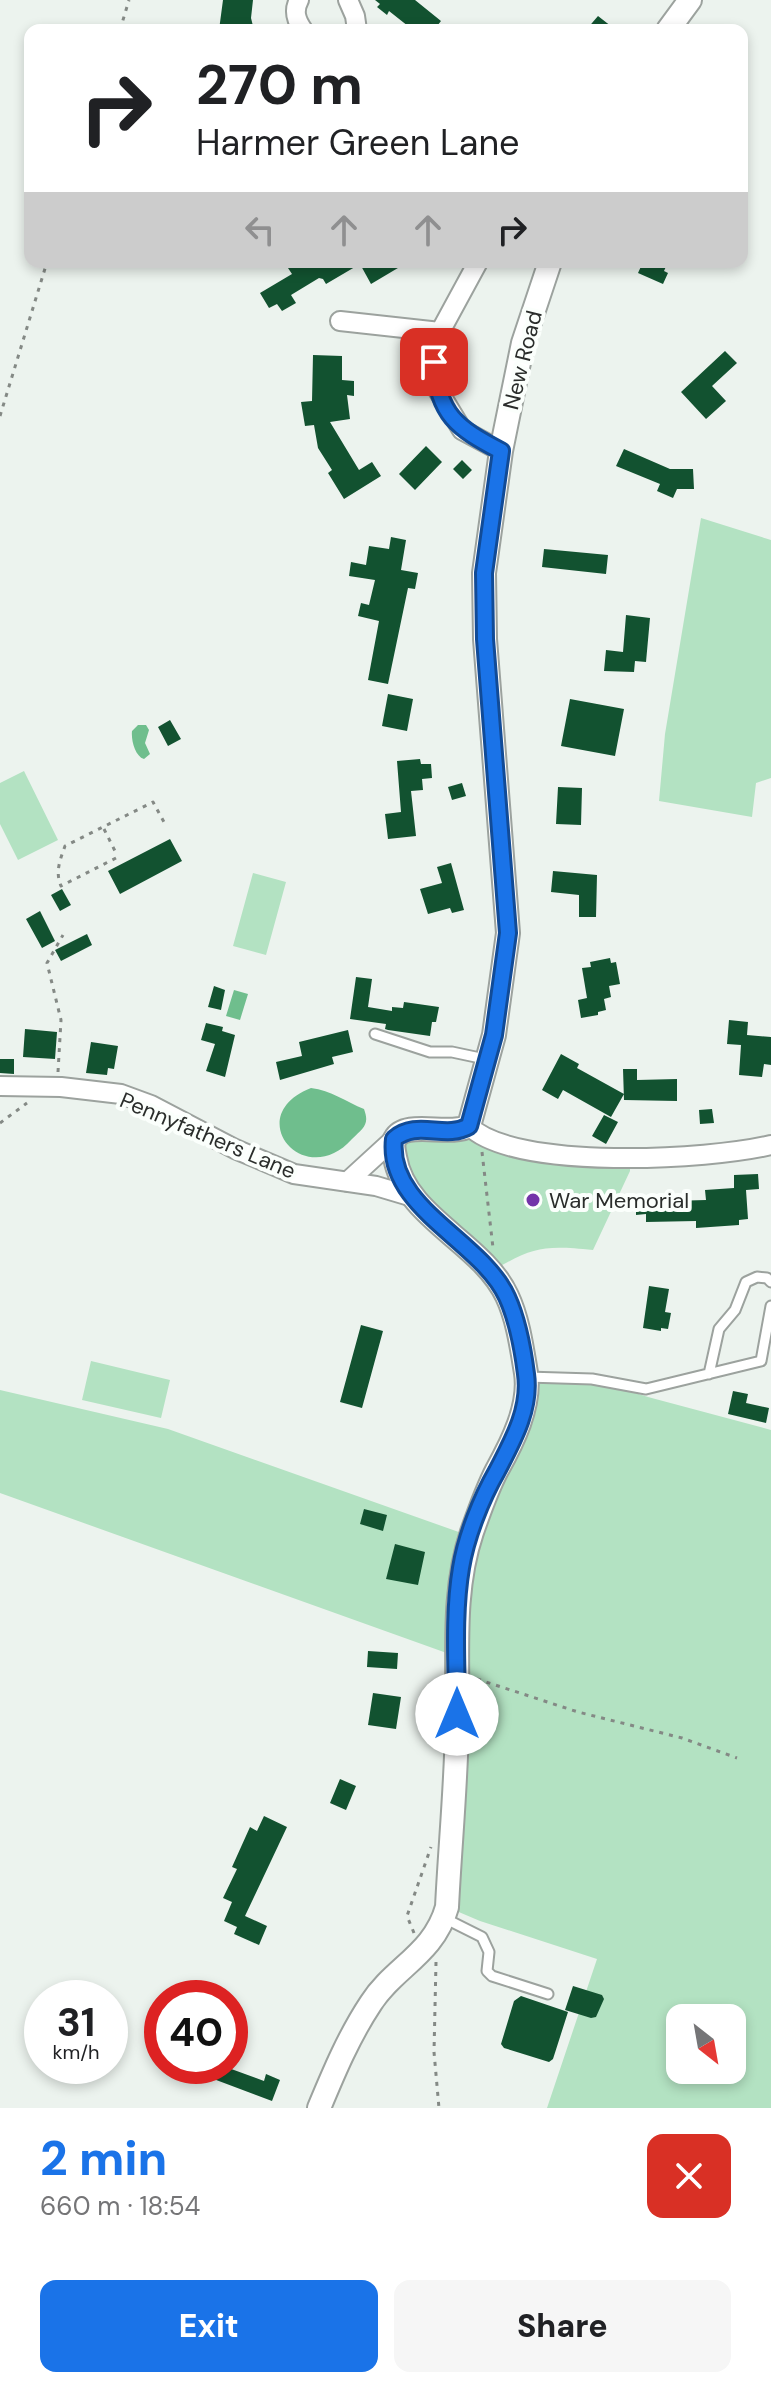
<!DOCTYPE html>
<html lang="en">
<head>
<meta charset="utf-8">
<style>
  :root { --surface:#fff; --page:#f6f6f6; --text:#202124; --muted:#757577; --accent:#1a73e8 }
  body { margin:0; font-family:"DM Sans",sans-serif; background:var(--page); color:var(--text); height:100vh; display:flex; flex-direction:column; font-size:30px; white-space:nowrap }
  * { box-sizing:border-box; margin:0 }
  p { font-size:26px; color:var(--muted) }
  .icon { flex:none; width:44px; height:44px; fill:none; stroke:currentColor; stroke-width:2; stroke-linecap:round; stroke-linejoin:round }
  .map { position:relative; height:2108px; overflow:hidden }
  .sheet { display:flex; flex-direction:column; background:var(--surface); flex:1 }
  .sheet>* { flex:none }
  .guide { position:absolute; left:24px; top:24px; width:724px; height:244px; border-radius:16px; box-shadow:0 4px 12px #0003; background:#fff; color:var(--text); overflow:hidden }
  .needle { width:52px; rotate:149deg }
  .controls { position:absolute; left:666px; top:2004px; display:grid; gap:16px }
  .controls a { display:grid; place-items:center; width:80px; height:80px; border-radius:16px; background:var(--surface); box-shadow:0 4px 12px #0003; font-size:40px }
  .speed { position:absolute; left:24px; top:1980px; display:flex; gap:16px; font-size:40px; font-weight:700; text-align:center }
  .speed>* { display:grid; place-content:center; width:104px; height:104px; border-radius:50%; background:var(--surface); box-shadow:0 4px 12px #0003; line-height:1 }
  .speed small { font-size:20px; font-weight:400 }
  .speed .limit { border:12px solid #d22; background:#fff; color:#111 }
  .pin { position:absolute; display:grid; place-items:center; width:68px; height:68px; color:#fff; margin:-34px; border-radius:16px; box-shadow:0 4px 12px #0006 }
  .me { position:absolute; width:88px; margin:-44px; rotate:0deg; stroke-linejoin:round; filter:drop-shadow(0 0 6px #0008) }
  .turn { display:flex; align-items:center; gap:28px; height:168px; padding:0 40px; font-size:36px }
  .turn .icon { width:104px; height:104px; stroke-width:2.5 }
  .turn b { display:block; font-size:56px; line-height:68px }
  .lanes { display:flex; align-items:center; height:76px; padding:0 40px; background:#0003; justify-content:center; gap:40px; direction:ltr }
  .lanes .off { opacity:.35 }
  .round { display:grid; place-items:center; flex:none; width:84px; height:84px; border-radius:16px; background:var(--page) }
  .head { display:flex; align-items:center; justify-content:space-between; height:136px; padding:0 40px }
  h1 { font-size:48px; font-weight:800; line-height:60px; color:var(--accent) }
  .action { display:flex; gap:16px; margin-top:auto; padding:16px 40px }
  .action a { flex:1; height:92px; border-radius:16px; background:var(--accent); color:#fff; font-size:32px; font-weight:800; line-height:92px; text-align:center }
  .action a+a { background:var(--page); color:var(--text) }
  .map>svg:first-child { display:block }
  .green { fill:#b3e2c2; fill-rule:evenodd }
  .water { fill:#6fbe8d }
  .building { fill:#125230 }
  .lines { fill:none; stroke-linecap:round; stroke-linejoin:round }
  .service-casing { stroke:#9ca29e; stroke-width:13 }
  .minor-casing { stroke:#9ca29e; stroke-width:22 }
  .tertiary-casing { stroke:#9ca29e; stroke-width:26 }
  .path { stroke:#848985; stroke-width:3; stroke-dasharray:4 6; stroke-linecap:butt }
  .service { stroke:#fff; stroke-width:9 }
  .minor { stroke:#fff; stroke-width:18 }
  .tertiary { stroke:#fff; stroke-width:22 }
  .route-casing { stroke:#114b97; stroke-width:20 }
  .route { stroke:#1a73e8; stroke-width:14 }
  .poi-dot { fill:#7334a9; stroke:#fbfffc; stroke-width:3 }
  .labels { text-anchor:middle; stroke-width:8; stroke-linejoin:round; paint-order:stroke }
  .street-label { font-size:22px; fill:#2a2d2b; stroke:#fbfffc }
  .poi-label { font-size:22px; fill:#2a2d2b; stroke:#fbfffc; text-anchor:start }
</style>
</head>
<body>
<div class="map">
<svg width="771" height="2108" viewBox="0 0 771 2108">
  <rect width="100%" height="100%" fill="#ecf3ee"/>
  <path class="green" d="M701 518 771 540V778L756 783 752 817 659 801 665 734Z
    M24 771 58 840 18 860 0 824V783Z
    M253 873 286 882 266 955 233 946Z
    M480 1136 630 1159V1171L593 1250C542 1245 533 1247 490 1272L413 1197 394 1139Z
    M91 1361 170 1380 161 1418 82 1400Z
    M527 1377 592 1379 648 1397 771 1430V2108H547L597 1959 480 1921 447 1907 455 1656 0 1493V1390L168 1429 470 1536ZM680 2018H732V2070H680Z"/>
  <path class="water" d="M138 725H146L149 730 145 743 150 754 144 759C135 756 131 740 132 731Z
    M234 990 248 994 240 1020 226 1016Z
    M311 1088C331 1090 346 1102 364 1109 370 1125 363 1128 352 1139 305 1192 240 1116 311 1088Z"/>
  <path class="building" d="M223 0H253L251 18 254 30H219Z
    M375 0H415L441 21 434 30H413L389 11 387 15 377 7 380 4Z
    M598 16 616 30H586Z
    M298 262H408L371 284 360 264 326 284 323 279 319 278 291 295 296 303 282 311 277 304 269 308 260 293 292 274 288 268Z
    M643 262H668L664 271 668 273 663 284 638 273Z
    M725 351 737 363 712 386 726 401 706 419 681 392Z
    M313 355 342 356V380L354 381V396L347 395 350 419 330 422 359 470 372 462 381 476 344 499 328 473 332 470 318 448 314 425 305 426 301 402 312 401Z
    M426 446 442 462 415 490 399 474Z
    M624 449 670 469H693L694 489H677L673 498 657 491 660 484 616 466Z
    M462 460 472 470 463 479 453 469Z
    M391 537 406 540 401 570 418 573 415 589 408 588 388 684 368 680 379 621 358 616 361 603 369 605 375 580 349 576 351 562 366 565 369 546 389 549Z
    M544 549 608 555 606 574 542 567Z
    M626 615 650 618 646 662 635 661 634 672 604 671 606 650 623 652Z
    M388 694 413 699 407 731 382 726Z
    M570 699 624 709 615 756 561 746Z
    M170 720 181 739 168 746 158 727Z
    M420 759 421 764H431L432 778 422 779 423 790 411 791 416 836 388 839 385 814 401 812 397 761Z
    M462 783 466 796 452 800 448 787Z
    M558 787 582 788 581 825 556 824Z
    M170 839 182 861 120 894 108 871Z
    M451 863 464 910 452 913 450 908 428 914 420 889 442 883 437 867Z
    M553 871 597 875 596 917H579V895L551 892Z
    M62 889 71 905 60 911 51 895Z
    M40 911 55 941 42 948 26 919Z
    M87 934 92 945 61 961 55 950Z
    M610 958 611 963 616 962 620 984 609 986 611 997 604 999 606 1010 598 1012V1015L581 1018 578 1000 587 998 582 968 591 967 590 962Z
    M356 977 372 979 368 1007 392 1011V1007L403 1008 404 1002 439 1007 436 1022H432L430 1036 388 1030 385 1029 386 1024 350 1019Z
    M214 986 225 990 221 1010 208 1007Z
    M729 1020 748 1022 747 1035 771 1037V1065L764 1064 762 1077 739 1075 741 1045 727 1044Z
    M206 1023 223 1027 222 1031 235 1035 225 1077 206 1071 215 1044 201 1040Z
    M25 1029 57 1032 55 1059 23 1057Z
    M348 1030 353 1052 332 1057 334 1064 280 1080 276 1062 302 1056 299 1042Z
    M91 1042 118 1046 114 1069 108 1068 107 1075 86 1073Z
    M561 1054 579 1064 577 1068 624 1094 611 1117 563 1090 558 1099 542 1090Z
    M0 1059H14V1074L0 1073Z
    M623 1069H637V1080L677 1079V1101L624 1100Z
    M712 1109 714 1123 700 1124 699 1110Z
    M604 1115 618 1122 606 1144 592 1136Z
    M758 1174 759 1189 746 1190 748 1219 739 1220V1225L696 1228V1221L646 1222V1214L636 1215V1202L706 1200 705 1190 734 1188V1175Z
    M649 1286 669 1289 665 1312 671 1313 668 1329 661 1328V1331L643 1328Z
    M361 1325 383 1331 362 1408 340 1402Z
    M733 1391 748 1394 746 1403 769 1408 766 1423 728 1414Z
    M364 1509 387 1515 383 1531 360 1524Z
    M395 1544 425 1552 418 1585 386 1579Z
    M368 1651 398 1653 397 1669 367 1667Z
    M373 1693 401 1697 396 1729 368 1725Z
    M340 1779 356 1786 346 1810 330 1803Z
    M264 1816 287 1827 245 1916 267 1926 259 1945 234 1934 237 1927 224 1921 232 1902 223 1898 237 1869 232 1867 250 1827 257 1831Z
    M573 1986 602 1995 604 1999 596 2017 591 2018 565 2010Z
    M521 1996 568 2012 553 2059 549 2062 504 2048 501 2044 514 2001Z
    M179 2066H223L264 2081 266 2074 280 2080 272 2101Z"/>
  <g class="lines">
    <defs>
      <path id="service" d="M375 1034 430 1052H452L485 1059
        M709 1374 719 1329 735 1310 746 1282 757 1277 767 1278 771 1282
        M527 1377 592 1379 646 1389 761 1361 771 1306
        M444 1918 482 1937 489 1952 487 1971 492 1976 548 1994"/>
      <path id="minor" d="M299 0C293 11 296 20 303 30
        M348 0 355 16 357 30
        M478 262 440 332 434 362 436 387 462 430 501 451
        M340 321 440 332
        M0 1086 61 1087 121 1094 151 1105 235 1149 294 1174 376 1186 413 1197
        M469 1126C515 1171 709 1160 771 1145
        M347 1182 394 1139"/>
      <path id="tertiary" d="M668 30 690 0
        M319 2108C334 2072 349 2036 371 2003 394 1967 434 1954 447 1907 450 1846 456 1786 457 1725 459 1660 451 1594 472 1532 479 1512 487 1489 497 1470 512 1443 531 1406 526 1373 522 1349 518 1319 507 1296 482 1242 405 1218 395 1157 394 1152 392 1144 395 1139 405 1119 450 1137 469 1126L494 1035 508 933 485 639 484 573 501 451 523 343 550 262"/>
    </defs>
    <use href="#service" class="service-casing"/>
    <use href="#minor" class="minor-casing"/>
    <use href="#tertiary" class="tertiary-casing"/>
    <path class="path" d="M120 30 129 0
      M0 416 47 262
      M104 829 115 851
      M116 858 61 886C55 872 60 860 65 846L153 802 165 824
      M58 1072 61 1020 47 963 63 935
      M0 1123 27 1103
      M482 1152 493 1248
      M477 1679 578 1712 682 1738 737 1758
      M414 1933 407 1916 431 1847
      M436 1962 434 2052 439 2108"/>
    <use href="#service" class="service"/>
    <use href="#minor" class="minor"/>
    <use href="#tertiary" class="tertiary"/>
  </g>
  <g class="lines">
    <defs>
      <path id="route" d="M434 362C438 415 457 428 501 451L484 573 485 639 508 933 494 1035 469 1126C445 1140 417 1119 394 1139 386 1208 482 1241 507 1297 517 1319 523 1350 526 1374 531 1409 512 1442 497 1471 481 1499 466 1537 461 1568 453 1615 457 1667 457 1714"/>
    </defs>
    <use href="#route" class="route-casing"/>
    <use href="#route" class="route"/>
  </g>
  <circle class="poi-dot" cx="533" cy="1200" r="8"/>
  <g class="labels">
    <g class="street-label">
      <text transform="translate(522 360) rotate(-76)" y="8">New Road</text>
      <text transform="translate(208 1135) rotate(23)" y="8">Pennyfathers Lane</text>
    </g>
    <g class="poi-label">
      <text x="549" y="1208">War Memorial</text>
    </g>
  </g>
</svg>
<div class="controls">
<a><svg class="needle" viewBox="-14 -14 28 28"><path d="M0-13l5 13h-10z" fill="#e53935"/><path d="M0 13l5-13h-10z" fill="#757577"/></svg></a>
</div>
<div class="speed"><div>31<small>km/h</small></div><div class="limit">40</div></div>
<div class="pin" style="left:434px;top:362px;background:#d93025"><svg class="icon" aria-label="arrive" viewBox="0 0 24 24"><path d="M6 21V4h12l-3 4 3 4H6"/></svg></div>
<svg class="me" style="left:457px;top:1714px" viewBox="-20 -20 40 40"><circle r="19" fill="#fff"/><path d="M0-13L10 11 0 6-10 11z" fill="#1a73e8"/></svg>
<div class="guide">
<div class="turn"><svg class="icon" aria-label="right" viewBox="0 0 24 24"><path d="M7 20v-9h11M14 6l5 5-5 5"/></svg><div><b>270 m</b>Harmer Green Lane</div></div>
<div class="lanes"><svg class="icon off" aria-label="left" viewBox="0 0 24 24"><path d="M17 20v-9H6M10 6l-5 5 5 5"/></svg><svg class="icon off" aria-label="ahead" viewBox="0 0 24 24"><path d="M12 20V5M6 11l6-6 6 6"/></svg><svg class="icon off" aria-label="ahead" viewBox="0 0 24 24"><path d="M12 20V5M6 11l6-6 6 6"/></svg><svg class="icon" aria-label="right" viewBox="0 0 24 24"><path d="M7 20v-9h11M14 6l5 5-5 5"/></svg></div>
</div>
</div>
<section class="sheet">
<div class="head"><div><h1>2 min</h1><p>660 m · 18:54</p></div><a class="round" style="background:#d93025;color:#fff"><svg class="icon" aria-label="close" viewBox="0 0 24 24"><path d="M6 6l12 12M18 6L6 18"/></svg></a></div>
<div class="action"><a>Exit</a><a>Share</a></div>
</section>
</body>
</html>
